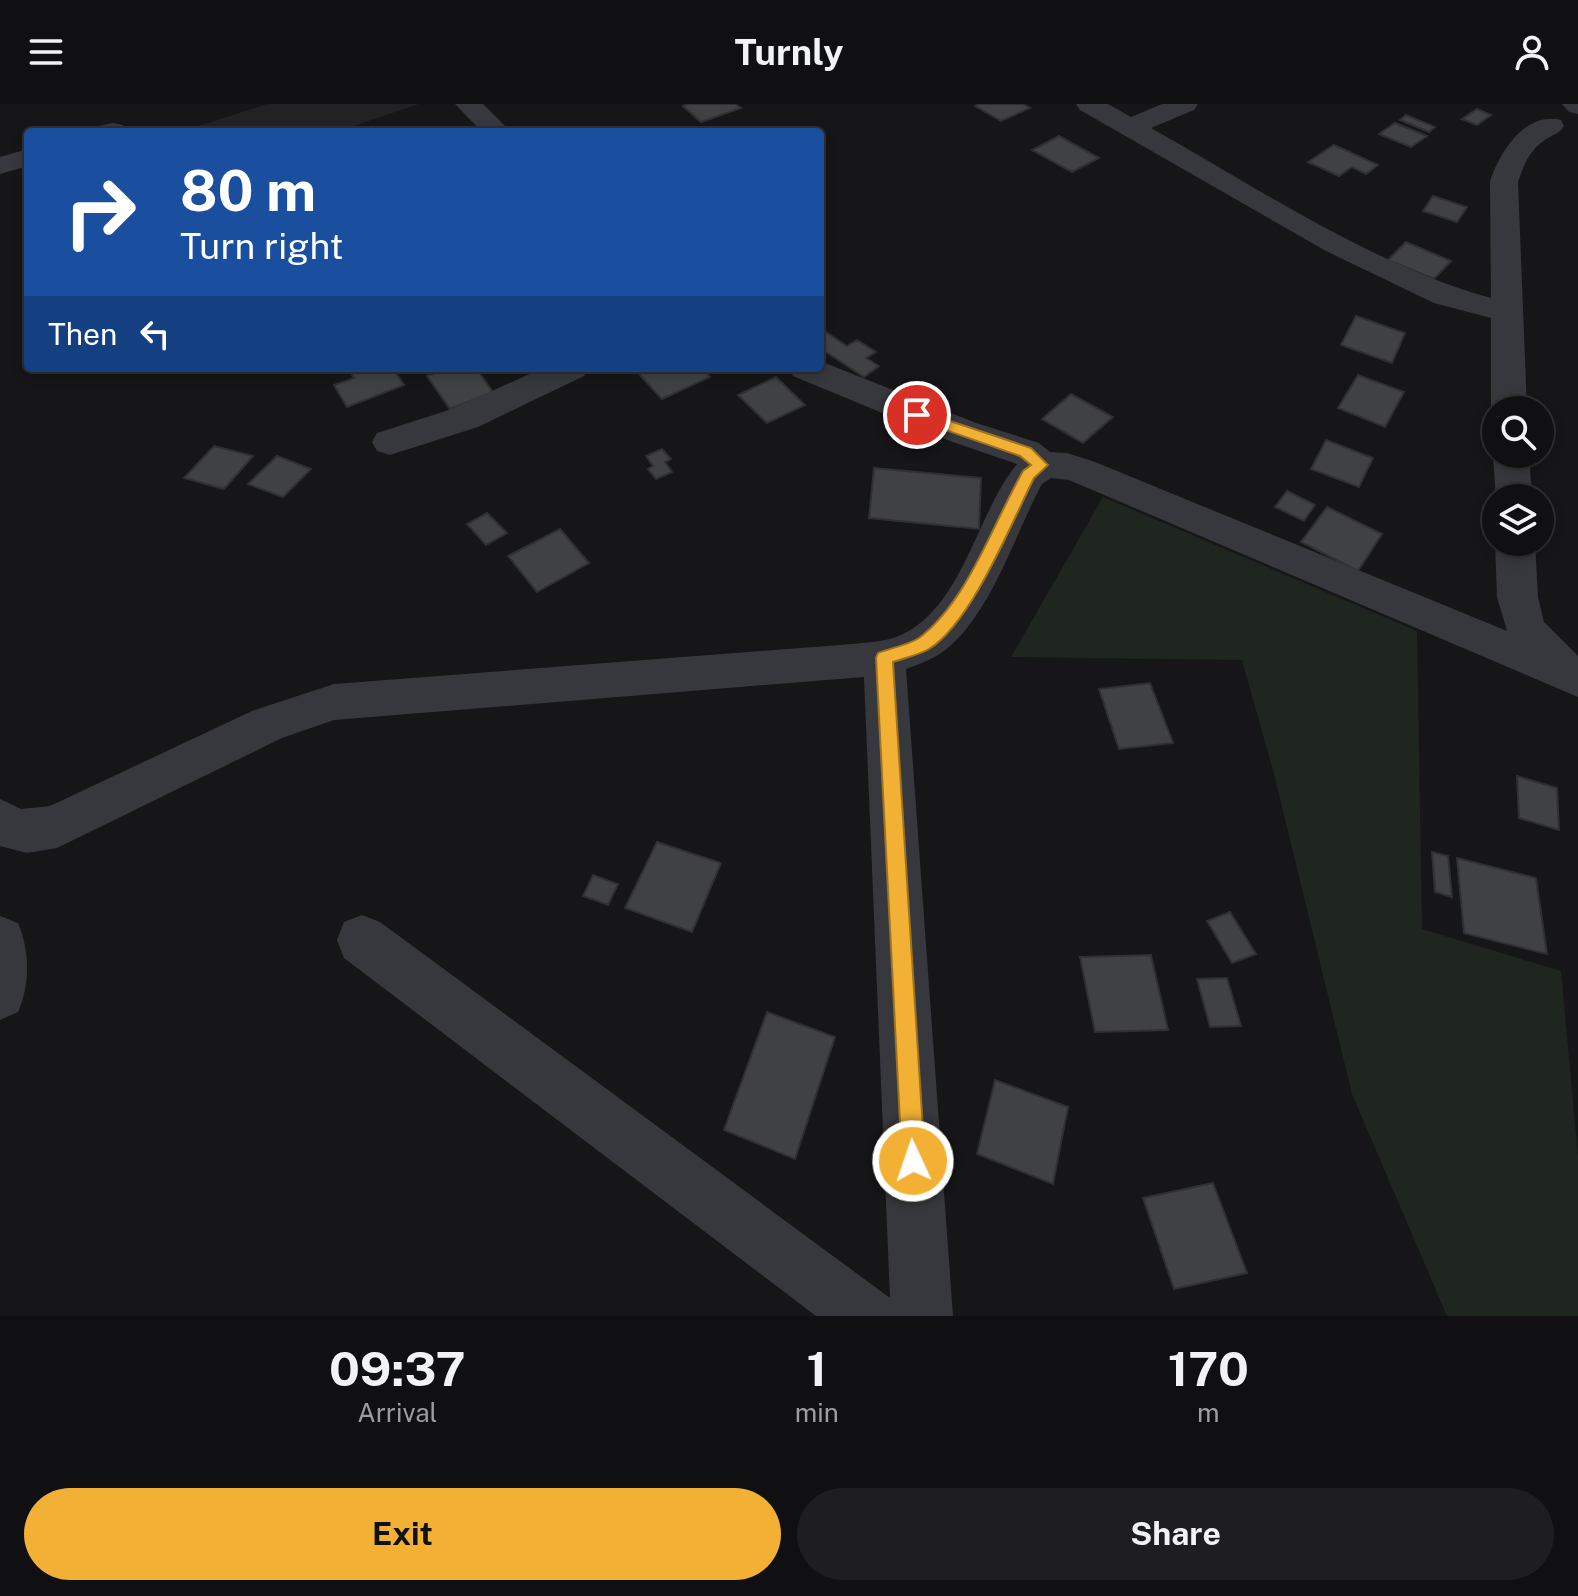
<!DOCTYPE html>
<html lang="en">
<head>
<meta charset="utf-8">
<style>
  :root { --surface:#101012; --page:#1e1e20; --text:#f1f3f6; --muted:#9c9d9f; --line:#303032; --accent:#f2b134 }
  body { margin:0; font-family:"Public Sans",sans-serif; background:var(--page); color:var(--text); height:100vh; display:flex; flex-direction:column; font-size:30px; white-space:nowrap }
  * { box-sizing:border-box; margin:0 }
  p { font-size:26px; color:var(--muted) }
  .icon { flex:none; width:44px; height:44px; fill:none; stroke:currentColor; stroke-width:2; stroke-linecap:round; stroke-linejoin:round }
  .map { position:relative; height:1212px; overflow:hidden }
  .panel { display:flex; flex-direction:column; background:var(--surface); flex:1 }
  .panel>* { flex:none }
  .hud { position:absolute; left:24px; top:24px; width:800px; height:244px; border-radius:8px; box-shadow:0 4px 12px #0003,0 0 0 2px var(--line); background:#1a4fa0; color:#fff; overflow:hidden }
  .controls { position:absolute; left:1482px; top:292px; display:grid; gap:16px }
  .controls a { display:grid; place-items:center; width:72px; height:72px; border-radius:50%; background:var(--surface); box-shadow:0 4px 12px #0003,0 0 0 2px var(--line); font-size:40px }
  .pin { position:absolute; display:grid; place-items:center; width:68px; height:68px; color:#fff; margin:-34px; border:4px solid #fff; border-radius:50%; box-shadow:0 2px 8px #0007 }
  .me { position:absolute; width:88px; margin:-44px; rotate:357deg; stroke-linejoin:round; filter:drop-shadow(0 0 6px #0008) }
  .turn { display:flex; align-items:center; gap:28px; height:168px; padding:0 24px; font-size:36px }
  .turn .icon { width:104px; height:104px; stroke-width:2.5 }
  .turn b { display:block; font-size:56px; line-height:68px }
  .then { display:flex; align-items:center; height:76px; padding:0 24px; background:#0003; gap:16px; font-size:30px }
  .eta { display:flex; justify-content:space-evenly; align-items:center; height:136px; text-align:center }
  .eta b { font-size:48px; font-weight:700; line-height:56px }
  .button { display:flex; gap:16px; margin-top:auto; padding:16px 24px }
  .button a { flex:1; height:92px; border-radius:48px; background:var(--accent); color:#111; font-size:32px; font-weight:700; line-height:92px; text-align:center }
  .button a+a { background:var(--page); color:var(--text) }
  header { display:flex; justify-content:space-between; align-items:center; height:104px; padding:0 24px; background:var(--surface); font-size:36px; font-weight:700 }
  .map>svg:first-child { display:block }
  .built { fill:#222225 }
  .green { fill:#1e261f }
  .building { fill:#404145; stroke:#303034; stroke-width:2 }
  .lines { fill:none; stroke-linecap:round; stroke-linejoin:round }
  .minor { fill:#37383d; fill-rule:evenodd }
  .route { fill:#f2b134; stroke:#9d7322; stroke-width:2 }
</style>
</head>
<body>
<header><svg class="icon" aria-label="menu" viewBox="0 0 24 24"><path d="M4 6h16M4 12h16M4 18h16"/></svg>Turnly<svg class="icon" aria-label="person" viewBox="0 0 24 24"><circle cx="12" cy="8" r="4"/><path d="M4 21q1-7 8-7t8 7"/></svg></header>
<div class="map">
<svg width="1578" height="1212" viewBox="0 0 1578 1212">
  <rect width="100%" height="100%" fill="#161618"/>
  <path class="built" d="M267 0H419L336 28H180Z"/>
  <path class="green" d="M1103 393 1417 527 1422 825 1561 867 1578 1052V1212H1447L1352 990 1274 670 1242 556 1011 553Z"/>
  <path class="building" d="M688 0H735L741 4 701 18 683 2Z
    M979 0H1023L1030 4 1001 17 975 2Z
    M1477 5 1491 11 1477 21 1462 15Z
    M1406 11 1435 23 1429 28 1400 16Z
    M1395 19 1427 32 1411 43 1379 30Z
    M1059 32 1099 54 1072 68 1032 46Z
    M1334 41 1378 61 1366 70 1352 63 1339 72 1308 58Z
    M1433 92 1467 103 1457 118 1423 107Z
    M1406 138 1451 157 1434 175 1388 156Z
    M1356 212 1405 229 1392 259 1341 241Z
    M820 224 847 242 857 236 876 248 866 254 879 262 864 273 820 244Z
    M366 264 369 268 393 264 404 281 347 303 334 281 354 274 348 265Z
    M448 264H476L493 288 450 305 427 272Z
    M649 264H701L710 273 662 295 638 269Z
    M1358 271 1404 288 1385 323 1338 304Z
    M776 273 805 301 767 319 738 291Z
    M1071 290 1113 313 1083 339 1042 315Z
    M1326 336 1373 354 1359 383 1311 365Z
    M214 342 253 352 224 385 184 374Z
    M662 345 671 355 665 358 672 368 656 375 648 365 653 362 646 352Z
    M277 352 311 365 283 393 248 380Z
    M874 364 981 374 979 425 869 414Z
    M1287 387 1315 401 1304 417 1275 403Z
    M1327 403 1382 430 1358 467 1301 438Z
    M487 409 507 429 486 441 467 420Z
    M560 425 589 459 537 488 508 452Z
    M1150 579 1173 639 1119 645 1099 585Z
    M1517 672 1557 684 1559 726 1519 714Z
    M657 738 721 759 692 828 625 804Z
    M1432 748 1448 752 1452 793 1435 788Z
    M1457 754 1536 774 1547 850 1464 829Z
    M593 771 618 780 608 801 583 792Z
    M1230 808 1256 850 1232 859 1207 817Z
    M1151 851 1168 926 1095 928 1080 853Z
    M1227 874 1241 922 1210 923 1197 875Z
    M767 908 835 933 795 1055 724 1026Z
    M995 976 1068 1003 1053 1080 977 1050Z
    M1213 1079 1247 1169 1174 1185 1143 1094Z"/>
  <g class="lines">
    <path class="minor" d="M455 0H483L511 28H482Z
      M1076 0H1108L1131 13 1162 0H1198L1194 6 1151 24C1254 82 1378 164 1491 194L1490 78C1499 49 1525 7 1561 16L1564 22C1560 29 1555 30 1548 34 1531 44 1524 59 1518 78L1527 306H1496V314L1491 306V214L1434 199 1326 147 1080 6Z
      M1562 0H1578V10L1569 8Z
      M113 19 123 21 127 27 95 28 99 22Z
      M28 45V62L0 70V53Z
      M820 257 976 319 1039 339 1050 348 1067 349 1095 358 1507 527 1497 493 1495 438H1535L1538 493 1544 518 1578 552V593L1069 376 1051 374 1042 380C1015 430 993 504 950 542 937 554 922 559 906 565L953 1212H816L344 854 337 836 344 818 362 811 380 818 890 1194 864 573 334 616 282 634 57 744 27 749 0 742V695L21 705 50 702 252 607 334 580 840 541C859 539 883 539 901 531 963 503 977 408 1017 360L950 337 793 272 788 264H820Z
      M543 264H589L584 272 478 323 390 351 377 347 372 338 377 329 452 305Z
      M1496 344V350H1529L1532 394H1496V397L1493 350Z
      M0 812 18 819C30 847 30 881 18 908L0 916Z"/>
  </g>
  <path class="route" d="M917 306 1031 344 1048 361 1034 374C1011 420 972 518 929 545 919 551 904 554 893 558L925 1057 922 1066 913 1069 905 1066 902 1057 876 554 878 549C891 544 908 541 919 534 968 497 993 419 1023 367L1031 361 1020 352 911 314 909 311Z"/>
</svg>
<div class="controls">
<a><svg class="icon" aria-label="search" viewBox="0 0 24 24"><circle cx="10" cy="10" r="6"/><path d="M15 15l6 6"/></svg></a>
<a><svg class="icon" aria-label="layers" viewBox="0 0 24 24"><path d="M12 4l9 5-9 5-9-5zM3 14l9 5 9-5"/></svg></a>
</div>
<div class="pin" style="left:917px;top:311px;background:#d93025"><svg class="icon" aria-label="arrive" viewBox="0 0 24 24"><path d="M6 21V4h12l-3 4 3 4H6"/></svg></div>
<svg class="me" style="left:913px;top:1057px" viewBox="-20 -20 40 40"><circle r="17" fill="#f2b134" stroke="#fff" stroke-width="3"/><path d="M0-11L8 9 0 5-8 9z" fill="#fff"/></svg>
<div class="hud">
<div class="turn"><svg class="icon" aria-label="right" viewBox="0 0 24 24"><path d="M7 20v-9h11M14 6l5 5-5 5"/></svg><div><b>80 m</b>Turn right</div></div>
<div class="then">Then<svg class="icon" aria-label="left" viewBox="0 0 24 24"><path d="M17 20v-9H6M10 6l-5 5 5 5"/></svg></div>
</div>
</div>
<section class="panel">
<div class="eta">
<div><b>09:37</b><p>Arrival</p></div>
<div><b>1</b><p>min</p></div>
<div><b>170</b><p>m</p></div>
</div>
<div class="button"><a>Exit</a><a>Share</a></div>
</section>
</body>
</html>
